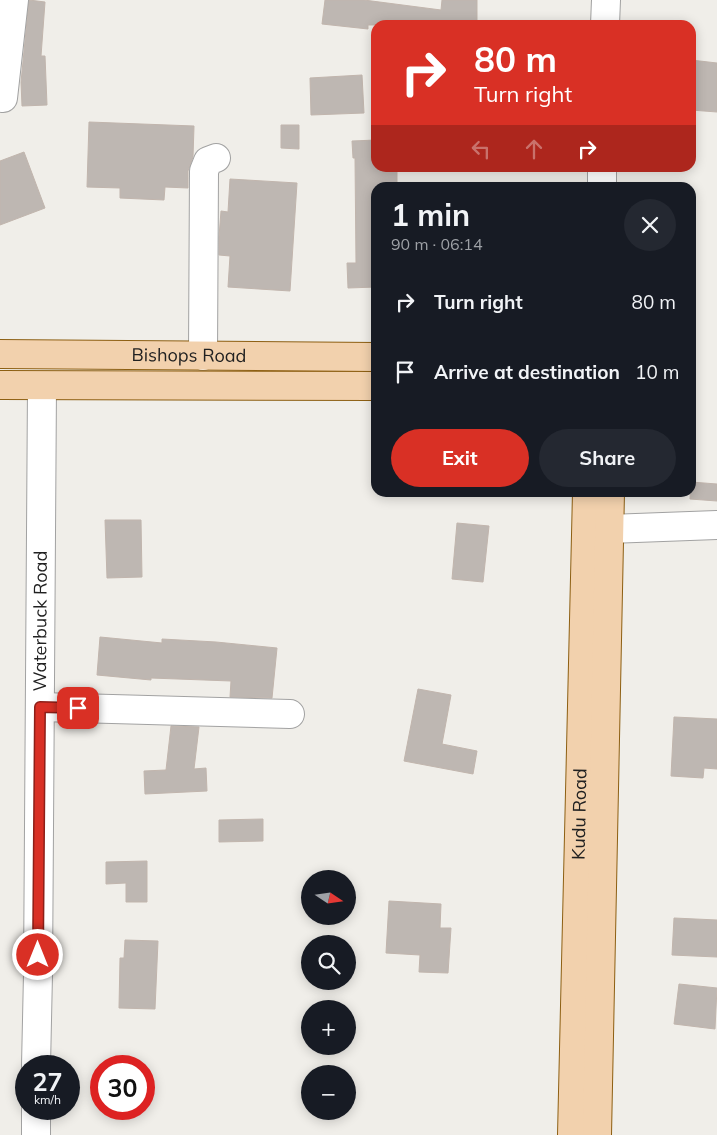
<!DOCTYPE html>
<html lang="en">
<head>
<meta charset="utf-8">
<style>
  :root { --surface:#171b24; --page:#242831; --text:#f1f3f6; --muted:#9ea1a6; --accent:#d93025 }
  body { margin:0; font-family:Mulish,sans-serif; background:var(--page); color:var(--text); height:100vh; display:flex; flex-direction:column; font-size:19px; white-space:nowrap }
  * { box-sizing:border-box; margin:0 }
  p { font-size:16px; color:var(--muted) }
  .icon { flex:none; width:28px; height:28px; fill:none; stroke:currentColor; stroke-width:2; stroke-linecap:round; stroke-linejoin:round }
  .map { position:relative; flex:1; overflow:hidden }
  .details { position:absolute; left:371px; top:182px; width:325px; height:315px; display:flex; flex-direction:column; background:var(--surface); border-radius:15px; box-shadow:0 2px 12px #0003 }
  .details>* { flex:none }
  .guide { position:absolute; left:371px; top:20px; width:325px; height:152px; border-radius:15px; box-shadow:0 2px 12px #0003; background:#d93025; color:#fff; overflow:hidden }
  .needle { width:32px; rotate:103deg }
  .controls { position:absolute; left:301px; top:870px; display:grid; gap:10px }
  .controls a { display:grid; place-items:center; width:55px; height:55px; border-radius:50%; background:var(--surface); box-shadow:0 2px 12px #0003; font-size:25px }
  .speed { position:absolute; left:15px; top:1055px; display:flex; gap:10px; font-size:25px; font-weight:700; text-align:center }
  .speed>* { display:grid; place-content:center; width:65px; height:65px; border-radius:50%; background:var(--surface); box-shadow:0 2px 12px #0003; line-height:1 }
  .speed small { font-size:12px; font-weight:400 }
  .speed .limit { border:8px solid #d22; background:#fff; color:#111 }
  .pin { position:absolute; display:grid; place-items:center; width:42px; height:42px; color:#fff; margin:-21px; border-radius:10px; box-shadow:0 2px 8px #0006 }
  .me { position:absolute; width:55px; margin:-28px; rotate:0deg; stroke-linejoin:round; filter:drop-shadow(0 0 4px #0008) }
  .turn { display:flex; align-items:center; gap:18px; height:105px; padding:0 20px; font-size:22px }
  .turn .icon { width:65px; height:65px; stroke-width:2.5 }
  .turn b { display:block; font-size:35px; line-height:42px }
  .lanes { display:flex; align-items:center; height:48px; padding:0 20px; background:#0003; justify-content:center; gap:25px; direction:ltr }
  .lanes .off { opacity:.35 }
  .round { display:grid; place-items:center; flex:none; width:52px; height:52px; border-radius:26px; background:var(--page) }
  .summary { display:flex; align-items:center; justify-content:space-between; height:85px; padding:0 20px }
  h1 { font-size:30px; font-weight:700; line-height:38px }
  .primary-button { display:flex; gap:10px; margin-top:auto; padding:10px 20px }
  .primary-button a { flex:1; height:58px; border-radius:30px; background:var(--accent); color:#fff; font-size:20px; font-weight:700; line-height:58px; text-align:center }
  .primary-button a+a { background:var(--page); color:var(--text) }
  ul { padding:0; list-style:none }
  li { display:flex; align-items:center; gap:15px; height:70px; padding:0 20px }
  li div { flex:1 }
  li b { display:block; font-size:19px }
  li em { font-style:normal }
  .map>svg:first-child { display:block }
  .building { fill:#beb7b2; stroke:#c1b5ad }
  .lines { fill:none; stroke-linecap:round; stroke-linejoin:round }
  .minor-casing { stroke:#a2a2a2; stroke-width:30 }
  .major-casing { stroke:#8d5f12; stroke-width:30 }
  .minor { stroke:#fff; stroke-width:28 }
  .major { stroke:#f2d1ad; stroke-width:28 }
  .route-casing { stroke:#8d1f18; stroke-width:12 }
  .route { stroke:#d93025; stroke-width:9 }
  .labels { text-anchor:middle; stroke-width:4.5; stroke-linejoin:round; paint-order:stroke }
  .street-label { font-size:18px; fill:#212121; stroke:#fff }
</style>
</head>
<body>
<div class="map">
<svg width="717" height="1135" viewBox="0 0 717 1135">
  <rect width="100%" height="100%" fill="#f0eee9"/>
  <path class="building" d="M29 0 45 2 41 56H45L47 105 22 106 21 82Z
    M325 0H364L441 10 442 0H477V25H368V29L322 24Z
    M691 60 717 63V112L691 110Z
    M362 75 364 113 311 115 310 78Z
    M89 122 194 126 193 157 188 171V188L165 187 164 200 120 198V188L87 187Z
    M281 125H299V149L281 148Z
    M376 140V168H397V188H376V287L348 288 347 263H356L355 158H353L352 141Z
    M24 152 45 208 0 225V161Z
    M230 179 297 183 290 291 228 287 230 256 219 255V237L221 211 228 212Z
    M691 482 717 484V501L690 499Z
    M105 520H141L142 577 107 578Z
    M457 523 489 526 483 582 452 579Z
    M100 637 162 643V639L216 642 277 648 272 698 230 697 231 681 151 678V680L97 675Z
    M418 689 451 695 442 744 477 751 473 774 404 761Z
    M674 717 717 719V769L704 768 703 778 671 776Z
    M171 726 199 727 194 769 206 768 207 791 145 794 144 771 166 770Z
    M263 819V841L219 842V820Z
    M147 861V902H126V883L106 884V862Z
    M389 901 441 904 440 928H451L448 973 419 972 420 955 386 953Z
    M674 918 717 920V957L672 955Z
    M125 940 158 941 155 1009 119 1008 120 958H124Z
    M679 984 717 988 715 1029 674 1024Z"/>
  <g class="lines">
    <defs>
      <g id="minor">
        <path d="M605 25 606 0"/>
        <path d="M3 98 14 0"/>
        <path d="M602 188V168"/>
        <path d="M203 356 204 171 208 161 216 158"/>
        <path d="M609 529 717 525"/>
        <path d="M40 707 290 714"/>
        <path id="s1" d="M36 1066 38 974 42 386"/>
        <path d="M36 1135V1109"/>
      </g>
      <g id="major">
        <path id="s2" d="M0 354 376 357"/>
        <path d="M0 385 376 386"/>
        <path id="s3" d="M572 1135 587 492"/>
        <path d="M597 1135 610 492"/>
      </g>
    </defs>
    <use href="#minor" class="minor-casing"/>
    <use href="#major" class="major-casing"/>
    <use href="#minor" class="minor"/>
    <use href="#major" class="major"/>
  </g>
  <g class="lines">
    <defs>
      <path id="route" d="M38 955 40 707 78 708"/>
    </defs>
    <use href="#route" class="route-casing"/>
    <use href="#route" class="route"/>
  </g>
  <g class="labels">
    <g class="street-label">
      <text dy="6" stroke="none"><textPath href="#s2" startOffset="189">Bishops Road</textPath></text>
      <text dy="6" stroke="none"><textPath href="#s1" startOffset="445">Waterbuck Road</textPath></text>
      <text dy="6" stroke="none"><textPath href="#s3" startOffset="321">Kudu Road</textPath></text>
    </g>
  </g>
</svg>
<div class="controls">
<a><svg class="needle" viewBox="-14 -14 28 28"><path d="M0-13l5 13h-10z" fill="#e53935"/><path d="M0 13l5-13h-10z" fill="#9ea1a6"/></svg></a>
<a><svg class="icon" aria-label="search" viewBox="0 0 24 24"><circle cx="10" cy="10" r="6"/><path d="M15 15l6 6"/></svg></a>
<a>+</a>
<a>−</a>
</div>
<div class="speed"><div>27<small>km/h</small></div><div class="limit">30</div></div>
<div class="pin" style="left:78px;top:708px;background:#d93025"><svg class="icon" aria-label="arrive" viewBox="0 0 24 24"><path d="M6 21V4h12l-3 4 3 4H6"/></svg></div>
<svg class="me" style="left:38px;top:955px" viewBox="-20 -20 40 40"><circle r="17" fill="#d93025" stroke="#fff" stroke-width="3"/><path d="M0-11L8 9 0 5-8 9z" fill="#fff"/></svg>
<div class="guide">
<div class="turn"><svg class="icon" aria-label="right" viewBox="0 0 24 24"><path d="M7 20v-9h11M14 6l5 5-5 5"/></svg><div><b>80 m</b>Turn right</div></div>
<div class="lanes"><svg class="icon off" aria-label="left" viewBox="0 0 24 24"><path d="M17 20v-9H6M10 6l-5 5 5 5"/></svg><svg class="icon off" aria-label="ahead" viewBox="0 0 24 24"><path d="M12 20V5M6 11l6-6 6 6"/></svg><svg class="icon" aria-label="right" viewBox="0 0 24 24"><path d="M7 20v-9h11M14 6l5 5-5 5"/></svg></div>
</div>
<section class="details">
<div class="summary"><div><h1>1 min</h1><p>90 m · 06:14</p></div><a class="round"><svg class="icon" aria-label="close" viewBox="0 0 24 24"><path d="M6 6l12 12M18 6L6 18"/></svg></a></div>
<ul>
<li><svg class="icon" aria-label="right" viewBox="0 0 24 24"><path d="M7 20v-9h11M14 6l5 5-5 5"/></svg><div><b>Turn right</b></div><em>80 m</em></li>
<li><svg class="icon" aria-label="arrive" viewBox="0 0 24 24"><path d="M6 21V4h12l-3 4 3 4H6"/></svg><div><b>Arrive at destination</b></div><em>10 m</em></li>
</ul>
<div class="primary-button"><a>Exit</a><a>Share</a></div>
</section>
</div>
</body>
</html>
